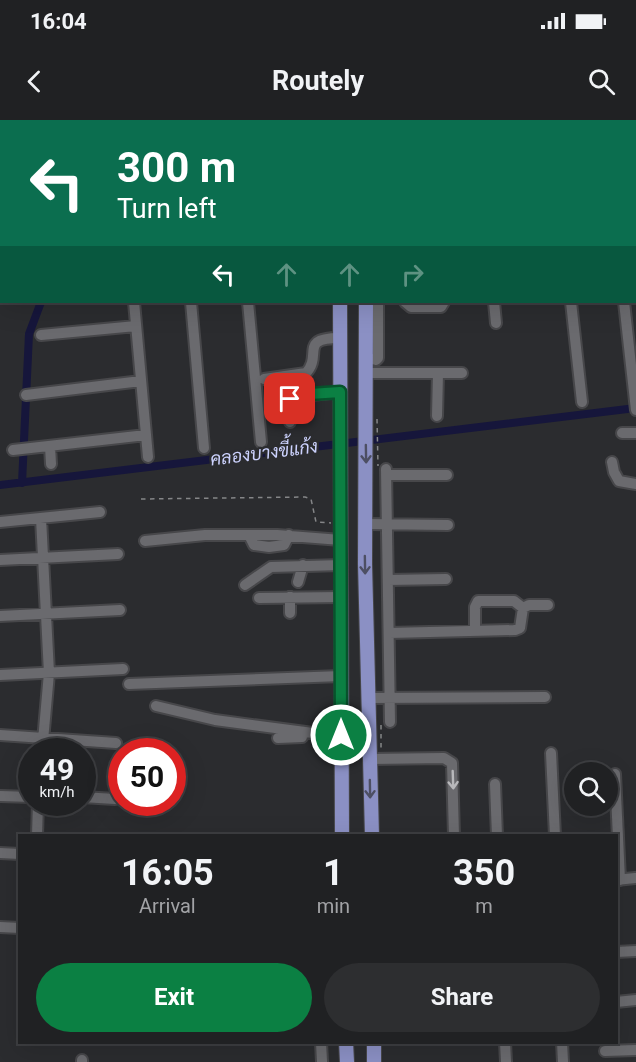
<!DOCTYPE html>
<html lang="en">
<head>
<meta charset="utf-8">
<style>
  :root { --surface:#202123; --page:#2d2e30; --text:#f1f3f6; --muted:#a2a3a6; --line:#3d3e41; --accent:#0b8043 }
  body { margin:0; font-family:Roboto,Sarabun,sans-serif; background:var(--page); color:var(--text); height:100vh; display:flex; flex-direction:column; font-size:22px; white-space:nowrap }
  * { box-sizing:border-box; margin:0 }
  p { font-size:20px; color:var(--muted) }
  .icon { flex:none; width:33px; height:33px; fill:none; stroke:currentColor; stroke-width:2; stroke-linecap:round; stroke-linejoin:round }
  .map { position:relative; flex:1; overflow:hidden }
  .side { position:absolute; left:18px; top:714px; width:600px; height:210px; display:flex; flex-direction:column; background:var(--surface); border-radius:0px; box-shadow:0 6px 24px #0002,0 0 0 2px var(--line) }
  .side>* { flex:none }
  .hud { position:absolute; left:0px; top:0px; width:636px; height:183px; box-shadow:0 6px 24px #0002,0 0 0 2px var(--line); background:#0b6e4f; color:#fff; overflow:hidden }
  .tools { position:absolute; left:564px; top:642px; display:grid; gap:12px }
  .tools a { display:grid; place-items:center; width:54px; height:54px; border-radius:50%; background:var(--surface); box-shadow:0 6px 24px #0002,0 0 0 2px var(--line); font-size:30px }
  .speed { position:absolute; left:18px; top:618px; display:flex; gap:12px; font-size:30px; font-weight:700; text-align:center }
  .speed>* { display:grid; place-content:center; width:78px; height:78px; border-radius:50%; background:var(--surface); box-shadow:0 6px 24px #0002,0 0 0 2px var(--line); line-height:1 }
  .speed small { font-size:15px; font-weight:400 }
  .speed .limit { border:9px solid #d22; background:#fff; color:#111 }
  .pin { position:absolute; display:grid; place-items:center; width:51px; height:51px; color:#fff; margin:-26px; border-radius:12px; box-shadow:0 3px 9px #0006 }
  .me { position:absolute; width:66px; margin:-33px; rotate:0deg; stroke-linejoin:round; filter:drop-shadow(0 0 4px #0008) }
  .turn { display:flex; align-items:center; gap:21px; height:126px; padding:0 18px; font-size:27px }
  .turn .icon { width:78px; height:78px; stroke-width:2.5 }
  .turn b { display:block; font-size:42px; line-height:51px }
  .lanes { display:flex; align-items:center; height:57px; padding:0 18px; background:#0003; justify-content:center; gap:30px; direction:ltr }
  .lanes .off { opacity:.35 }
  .eta { display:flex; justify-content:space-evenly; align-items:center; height:102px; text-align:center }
  .eta b { font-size:36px; font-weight:700; line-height:42px }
  .cta { display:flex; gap:12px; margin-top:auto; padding:12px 18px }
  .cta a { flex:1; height:69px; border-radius:36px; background:var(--accent); color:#fff; font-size:24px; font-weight:700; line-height:69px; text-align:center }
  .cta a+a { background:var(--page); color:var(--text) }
  .status { display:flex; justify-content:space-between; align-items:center; height:42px; padding:0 30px; background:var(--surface); direction:ltr }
  .status svg { height:16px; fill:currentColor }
  header { display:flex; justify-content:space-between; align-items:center; height:78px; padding:0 18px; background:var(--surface); font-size:27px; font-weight:700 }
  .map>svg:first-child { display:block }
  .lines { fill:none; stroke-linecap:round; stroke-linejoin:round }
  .canal { stroke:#16163b; stroke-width:8 }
  .minor-casing { stroke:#47474a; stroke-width:14 }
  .major-casing { stroke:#47474a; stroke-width:16 }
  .path { stroke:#858688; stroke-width:1.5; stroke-dasharray:4.5 4.5; stroke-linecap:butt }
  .minor { stroke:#6a6a6e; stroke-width:10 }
  .major { stroke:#8b90c4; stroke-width:14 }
  .oneway { stroke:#4d4f63 }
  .oneway2 { stroke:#b8b8bb }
  .route-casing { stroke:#07532c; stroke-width:15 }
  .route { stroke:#0b8043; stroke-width:10 }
  .labels { text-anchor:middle; stroke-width:4.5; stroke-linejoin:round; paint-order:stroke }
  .water-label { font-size:18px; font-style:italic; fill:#ccd2fd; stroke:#2b2c2f }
</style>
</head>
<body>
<div class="status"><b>16:04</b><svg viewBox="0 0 49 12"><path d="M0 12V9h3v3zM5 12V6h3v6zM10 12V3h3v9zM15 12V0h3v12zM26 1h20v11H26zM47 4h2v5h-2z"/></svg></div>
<header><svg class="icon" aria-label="back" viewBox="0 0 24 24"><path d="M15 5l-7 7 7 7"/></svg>Routely<svg class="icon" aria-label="search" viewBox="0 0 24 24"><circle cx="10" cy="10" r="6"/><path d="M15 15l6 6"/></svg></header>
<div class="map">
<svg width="636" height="942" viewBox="0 0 636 942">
  <rect width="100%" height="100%" fill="#2b2c2f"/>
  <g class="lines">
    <path class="canal" d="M175 2 176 0
      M22 363 29 214 41 182
      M0 365 636 288"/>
    <defs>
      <path id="minor" d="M563 0V2
        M83 2V0
        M621 2 622 0
        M0 54 2 55
        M0 98 2 89
        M634 98H636
        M134 182 148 337
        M191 182 204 328
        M248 182 261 322
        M405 182 411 187H441L444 182
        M494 182 496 203
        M571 182 582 282
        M624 182 636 290
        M41 215 136 206
        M365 237 376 240 378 238V182
        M365 253H462
        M264 259 306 253C323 235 298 218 340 218
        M26 275 141 261
        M437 296 438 253
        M290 302 289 282 291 277 340 272
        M622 313H636
        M50 326 51 344
        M13 330 146 315
        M612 342 614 352 619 361 636 364
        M386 349 390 602
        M386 355H447
        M41 398 49 553 42 632
        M0 402 100 392
        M366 404 448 405
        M249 415 254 425 269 427 284 425 289 415
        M145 421 205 415H277L341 420
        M0 440 118 434
        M388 460 446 459
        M298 462 303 445
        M245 465 271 447 342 445
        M259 478 342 477
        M290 493V477
        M0 496 120 490
        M475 511V487L478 481H514L523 488
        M389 513 515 510 520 508 523 488 529 485H548
        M0 555 123 549
        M129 564 341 556
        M368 578 545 577
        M156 586 215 600 328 615H341
        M0 615 116 623
        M278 618 302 617
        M551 633 555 716
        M370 639 444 638 452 643 454 716
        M615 654 620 760
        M495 664 497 716
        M0 676 32 677
        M82 677 115 679
        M37 716 38 682
        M0 733 20 734
        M616 760 635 758
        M0 807 20 808
        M616 832 636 831
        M616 882 636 880
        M321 922 322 942
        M505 922 506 942
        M562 922 563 942
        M605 931 636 930
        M82 940V942"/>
      <path id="major" d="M337 0 338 2
        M356 2V0
        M340 182 342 716
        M366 182 365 444 372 716
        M346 922 347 942
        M374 922V942"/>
    </defs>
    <use href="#minor" class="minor-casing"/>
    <use href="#major" class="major-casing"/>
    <path class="path" d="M325 0V2
      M370 0V2
      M377 299 378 346
      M141 379 305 377 311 379 316 402 331 403
      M381 605V631"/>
    <use href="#minor" class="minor"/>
    <use href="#major" class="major"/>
  </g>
  <defs><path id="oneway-shaft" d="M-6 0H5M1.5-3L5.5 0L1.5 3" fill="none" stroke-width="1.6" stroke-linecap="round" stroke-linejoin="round" transform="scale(1.5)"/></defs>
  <g class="oneway">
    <use href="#oneway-shaft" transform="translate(366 334) rotate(89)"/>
    <use href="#oneway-shaft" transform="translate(365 445) rotate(89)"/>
    <use href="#oneway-shaft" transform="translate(370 669) rotate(89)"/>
  </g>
  <use class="oneway2" href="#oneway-shaft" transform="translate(453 660) rotate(88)"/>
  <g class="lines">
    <defs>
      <path id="route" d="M290 279 295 275 340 272 341 615"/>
    </defs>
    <use href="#route" class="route-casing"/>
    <use href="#route" class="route"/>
  </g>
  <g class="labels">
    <g class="water-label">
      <text transform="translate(264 333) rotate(-7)" y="6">คลองบางขี้แก้ง</text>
    </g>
  </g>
</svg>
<div class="tools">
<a><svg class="icon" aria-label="search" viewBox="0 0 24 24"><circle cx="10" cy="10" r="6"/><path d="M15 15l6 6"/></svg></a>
</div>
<div class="speed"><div>49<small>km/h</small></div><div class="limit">50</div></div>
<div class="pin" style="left:290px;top:279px;background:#d93025"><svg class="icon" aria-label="arrive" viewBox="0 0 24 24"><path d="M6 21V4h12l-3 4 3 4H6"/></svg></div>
<svg class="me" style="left:341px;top:615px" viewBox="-20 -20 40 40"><circle r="17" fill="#0b8043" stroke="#fff" stroke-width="3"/><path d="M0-11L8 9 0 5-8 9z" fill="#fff"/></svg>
<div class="hud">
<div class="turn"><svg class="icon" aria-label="left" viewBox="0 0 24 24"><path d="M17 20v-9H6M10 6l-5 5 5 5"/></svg><div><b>300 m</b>Turn left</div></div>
<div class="lanes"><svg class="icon" aria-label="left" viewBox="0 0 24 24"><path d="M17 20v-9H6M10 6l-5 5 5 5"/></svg><svg class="icon off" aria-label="ahead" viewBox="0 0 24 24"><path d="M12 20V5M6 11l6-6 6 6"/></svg><svg class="icon off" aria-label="ahead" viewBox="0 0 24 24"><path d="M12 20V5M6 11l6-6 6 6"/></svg><svg class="icon off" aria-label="right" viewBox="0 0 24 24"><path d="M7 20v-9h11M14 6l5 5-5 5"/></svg></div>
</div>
<section class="side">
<div class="eta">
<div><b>16:05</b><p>Arrival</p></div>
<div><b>1</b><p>min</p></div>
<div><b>350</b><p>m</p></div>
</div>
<div class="cta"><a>Exit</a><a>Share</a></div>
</section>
</div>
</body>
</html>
